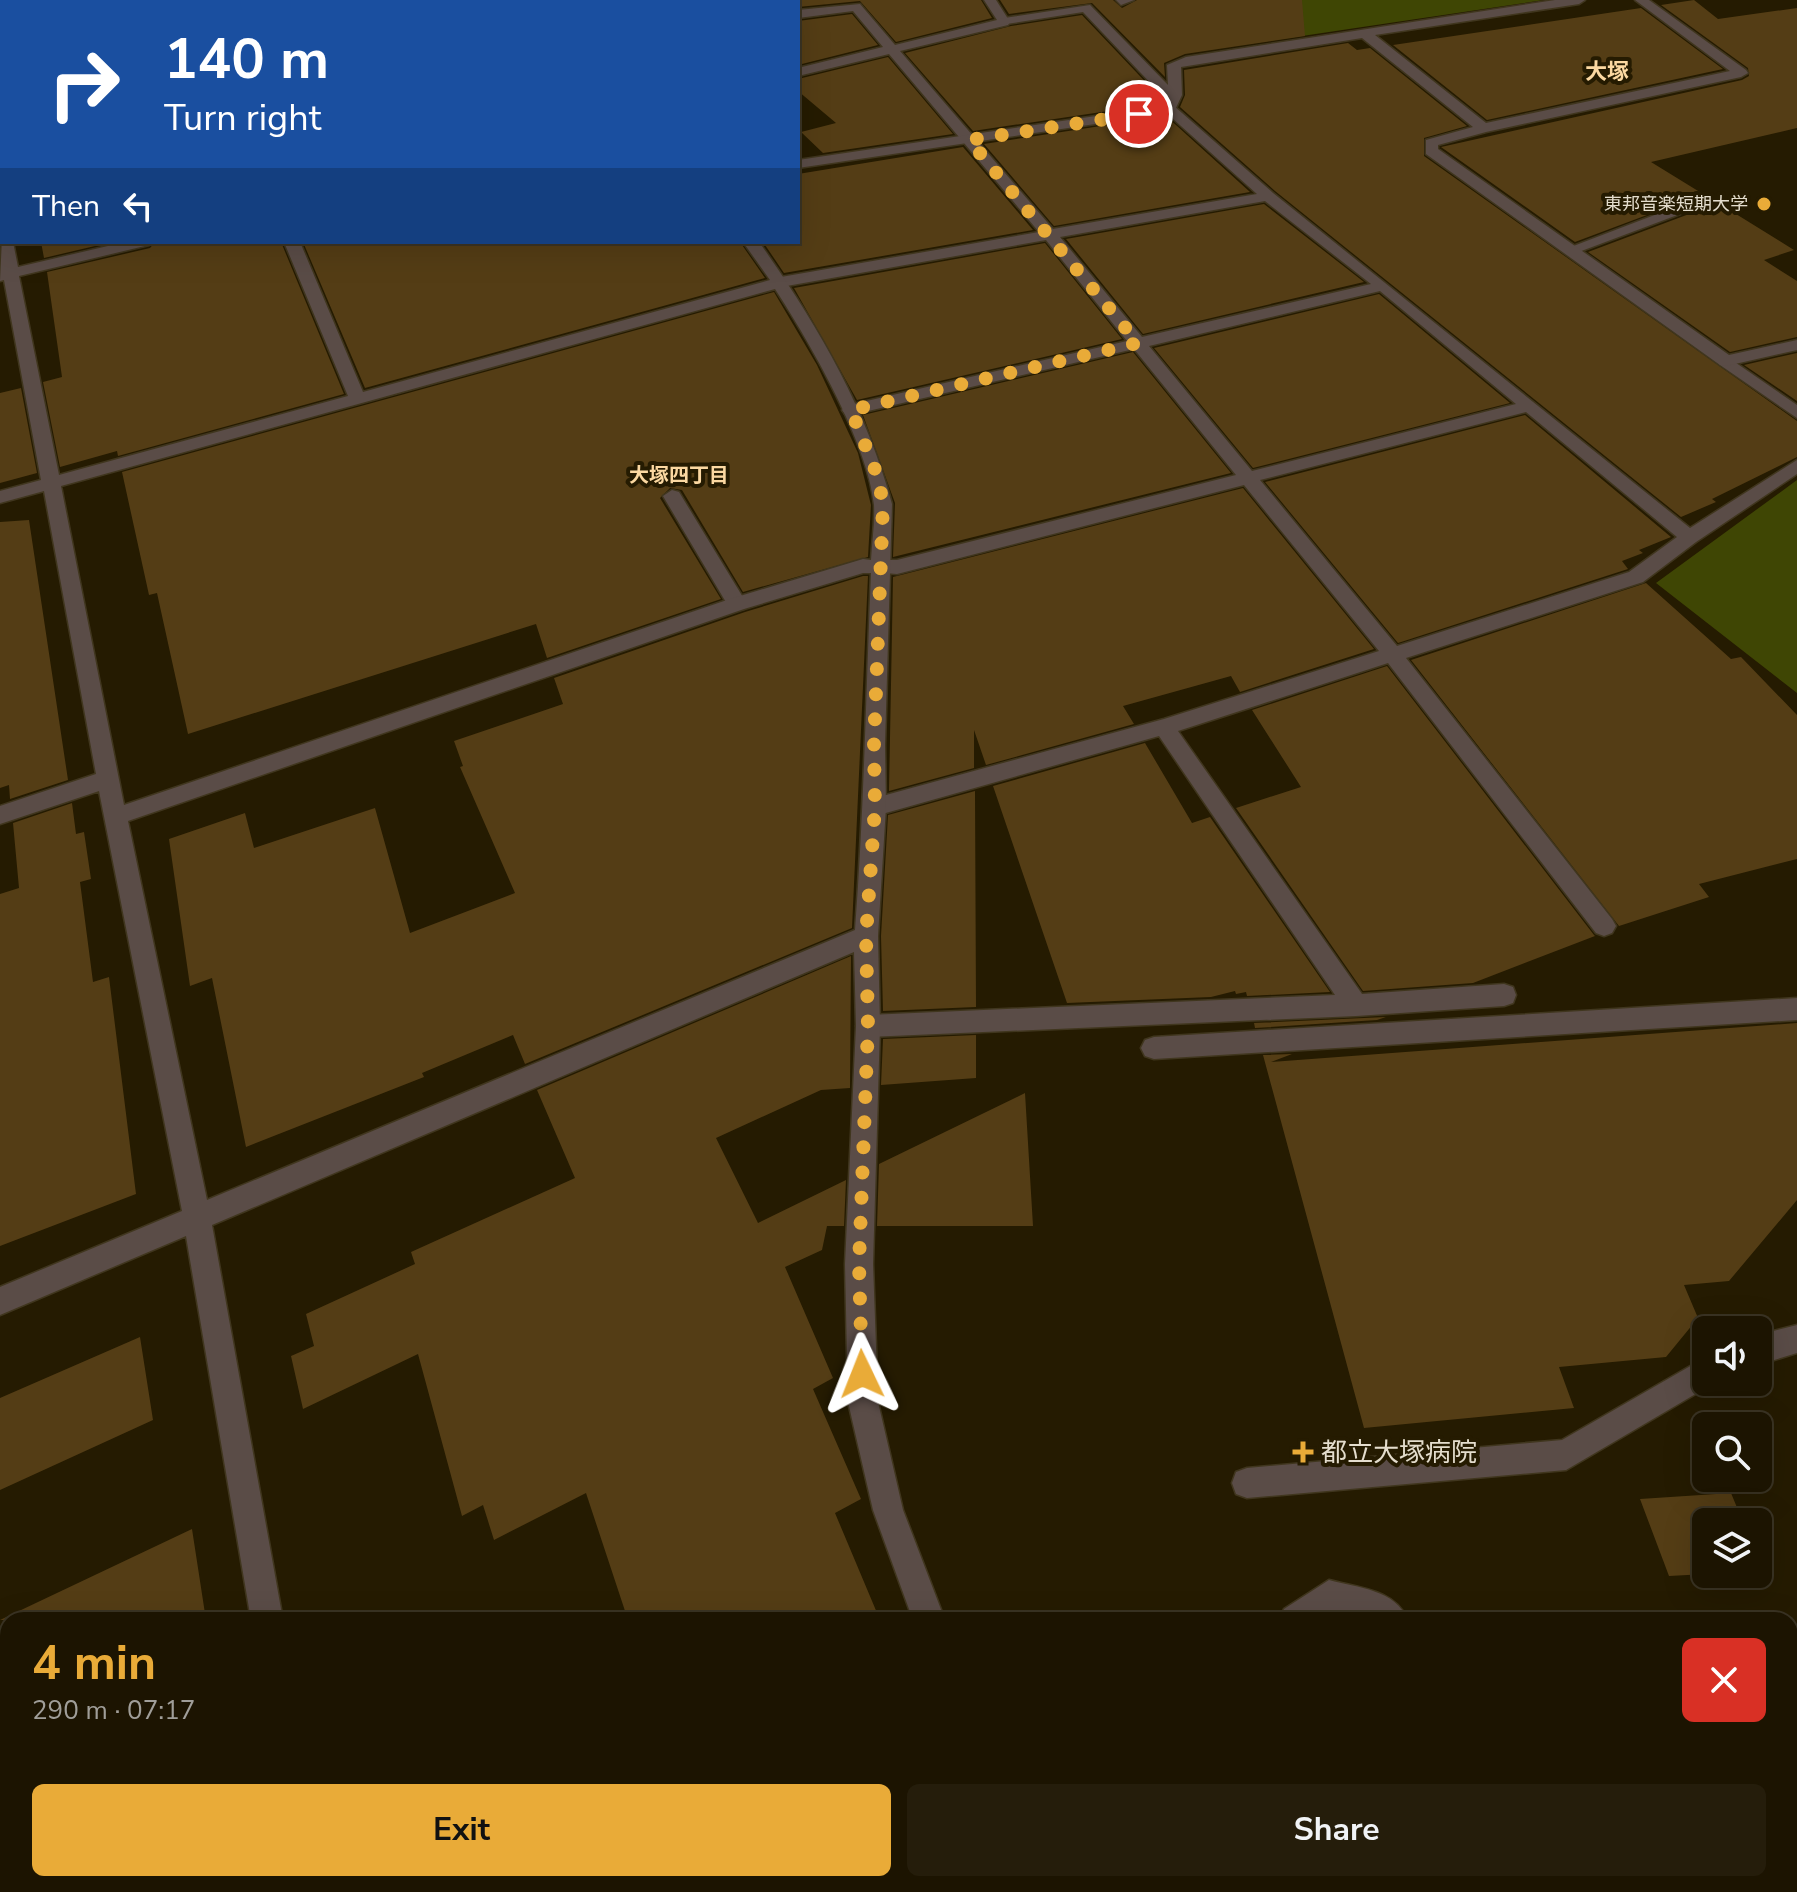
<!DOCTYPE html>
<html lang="en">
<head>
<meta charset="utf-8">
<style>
  :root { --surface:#1c1401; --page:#251d0b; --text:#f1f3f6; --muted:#a09e99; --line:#3a3323; --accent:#e9ab38 }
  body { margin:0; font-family:"Nunito Sans","Noto Sans JP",sans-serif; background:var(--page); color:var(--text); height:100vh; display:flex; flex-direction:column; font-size:30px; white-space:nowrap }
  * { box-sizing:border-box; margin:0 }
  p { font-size:26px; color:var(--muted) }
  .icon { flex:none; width:44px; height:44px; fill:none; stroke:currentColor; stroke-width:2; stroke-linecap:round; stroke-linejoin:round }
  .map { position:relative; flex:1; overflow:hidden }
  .side { position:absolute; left:0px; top:1612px; width:1798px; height:280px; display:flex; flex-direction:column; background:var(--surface); border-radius:24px 24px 0 0; box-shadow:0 8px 32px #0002,0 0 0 2px var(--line) }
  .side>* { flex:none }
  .banner { position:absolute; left:0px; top:0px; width:800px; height:244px; box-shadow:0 8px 32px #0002,0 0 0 2px var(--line); background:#1a4fa0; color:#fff; overflow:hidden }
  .buttons { position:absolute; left:1692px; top:1316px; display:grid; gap:16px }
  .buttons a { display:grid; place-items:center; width:80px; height:80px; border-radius:12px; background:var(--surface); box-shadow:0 8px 32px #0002,0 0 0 2px var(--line); font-size:40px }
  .pin { position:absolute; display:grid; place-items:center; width:68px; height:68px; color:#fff; margin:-34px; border:4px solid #fff; border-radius:50%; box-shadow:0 2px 8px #0007 }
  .me { position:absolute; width:88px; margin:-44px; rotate:358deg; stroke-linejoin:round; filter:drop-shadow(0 0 6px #0008) }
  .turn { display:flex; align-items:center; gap:28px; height:168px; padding:0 32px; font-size:36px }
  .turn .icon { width:104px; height:104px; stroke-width:2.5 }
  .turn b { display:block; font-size:56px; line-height:68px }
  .then { display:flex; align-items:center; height:76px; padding:0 32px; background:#0003; gap:16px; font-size:30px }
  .round { display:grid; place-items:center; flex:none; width:84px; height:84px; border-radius:12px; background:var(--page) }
  .head { display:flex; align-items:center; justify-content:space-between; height:136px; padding:0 32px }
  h1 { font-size:48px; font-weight:700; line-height:60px; color:var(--accent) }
  .primary-button { display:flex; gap:16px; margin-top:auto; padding:16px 32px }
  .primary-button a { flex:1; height:92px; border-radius:12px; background:var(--accent); color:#111; font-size:32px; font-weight:700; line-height:92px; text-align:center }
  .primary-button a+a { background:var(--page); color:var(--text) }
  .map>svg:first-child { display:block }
  .green { fill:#3f4604 }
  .building { fill:#543d15 }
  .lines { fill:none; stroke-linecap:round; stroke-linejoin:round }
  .service-casing { stroke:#40361e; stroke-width:3 }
  .minor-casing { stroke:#40361e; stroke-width:3 }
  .secondary-casing { stroke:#40361e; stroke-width:3 }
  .service { fill:#5a4c47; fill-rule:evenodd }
  .minor { fill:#5a4c47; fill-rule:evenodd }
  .secondary { fill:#7c675f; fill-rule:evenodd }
  .route { stroke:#e9ab38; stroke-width:14; stroke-dasharray:0 25.2 }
  .poi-dot { fill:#e9ab38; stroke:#251b01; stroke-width:3 }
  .labels { text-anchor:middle; stroke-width:8; stroke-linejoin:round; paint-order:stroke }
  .far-poi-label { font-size:18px; fill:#e4ddcd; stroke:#251b01; text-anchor:end }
  .far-neighbourhood-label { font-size:20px; font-weight:bold; fill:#fbd8a1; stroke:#251b01 }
  .far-quarter-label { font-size:22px; font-weight:bold; fill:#fbd8a1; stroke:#251b01 }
  .near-poi-label { font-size:26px; fill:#e4ddcd; stroke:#251b01; text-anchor:start }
</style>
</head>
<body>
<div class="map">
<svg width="1797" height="1892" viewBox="0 0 1797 1892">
  <rect width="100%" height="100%" fill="#251b01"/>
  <path class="green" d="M1205 0H1544L1248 44Z
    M1797 480V693L1656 583Z"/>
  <path class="building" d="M761 0H981L992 18 896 42 860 1 798 7V2Z
    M1000 0H1113L1122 8 1137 0H1302L1305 36 1185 54 1164 63 1165 77 1092 3 1009 14Z
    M1694 0 1718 19 1797 8V128L1651 162 1703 194 1575 242 1441 147 1742 80 1749 76 1748 68 1661 5Z
    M1641 8 1723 69 1487 120 1393 45Z
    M852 14 878 45 798 65V21Z
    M1082 15 1156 93 1164 97 1162 103 973 131 905 53 1011 26Z
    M1348 43 1357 50 1370 48 1467 126 1424 138V156L1797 421V457L1712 499 1716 502 1681 517 1275 191 1180 107 1185 95 1184 70Z
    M888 57 953 134 823 153 801 132 836 123 798 91V79Z
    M1166 116 1250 192 1054 226 984 144Z
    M963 147 1033 230 784 273 763 242H798V174Z
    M1715 201 1794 250 1764 260 1797 281V337L1730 352 1588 252 1713 205Z
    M1264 204 1364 282 1143 334 1066 239Z
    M41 242H112L44 258Z
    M155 242H281L344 394 118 456 117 451 60 467 43 382 62 377 47 272 150 248Z
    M303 242H740L765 278 365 388Z
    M1045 243 1122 339 857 400 794 288Z
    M774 292 817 365 858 453 871 505 868 557 743 592 682 490 670 488 660 498 721 599 547 658 536 624 188 734 157 593 149 595 122 472Z
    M1379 294 1510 403 1253 468 1154 348Z
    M1133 352 1231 473 893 557 895 503 863 415Z
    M1797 353V401L1744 365Z
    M21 388 37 473 0 483V393Z
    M1525 415 1671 537 1639 550 1643 553 1622 561 1628 569 1398 643 1265 482Z
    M1243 488 1374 649 1240 692 1231 676 1123 706 1134 724 986 765 974 730V768L889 791 893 577Z
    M29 520 68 780 10 799 9 785 0 788V522Z
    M863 576H868L852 928 525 1064 513 1035 422 1073 424 1077 246 1147 212 978 190 986 169 839 245 813 254 848 375 808 410 933 515 893 460 767 463 766 454 741 563 704 554 678 745 612Z
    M1646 583 1731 659 1741 657 1797 715V859L1699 884 1709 897 1619 926 1411 660Z
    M1387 666 1594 935 1595 936 1473 983 1363 991 1236 808 1301 787 1252 710Z
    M1145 743 1192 823 1210 817 1330 992 1247 996 1246 992 1236 994 1235 991 1211 997 1067 1003 993 786Z
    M975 791 976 1007 883 1011 881 936 888 815Z
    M72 803 76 834 84 832 91 879 80 882 93 982 109 977 136 1194 0 1246V894L19 888 13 823Z
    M851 956 850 1088 821 1090 716 1138 758 1223 846 1180 844 1226H827L822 1250 785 1267 833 1378 813 1389 861 1499 835 1513 880 1620H628L586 1493 494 1540 483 1505 462 1516 418 1354 303 1409 291 1356 314 1346 306 1314 415 1264 411 1252 575 1178 537 1090Z
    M1386 1017 1377 1020 1255 1028 1254 1023Z
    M1797 1023V1200L1729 1281 1684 1285 1698 1318 1666 1357 1559 1367 1574 1408 1364 1428 1263 1055 1292 1054 1271 1062Z
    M976 1035V1078L881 1085 883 1039Z
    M1025 1093 1033 1226H877L879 1164Z
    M140 1337 153 1420 0 1490V1398Z
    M1731 1493 1743 1522H1706V1574L1669 1576 1640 1499Z
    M192 1529 206 1620H0Z"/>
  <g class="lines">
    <defs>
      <path id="service" d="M43 0H55L56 2H44Z
        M643 0H655L656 2H644Z
        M984 0H996L1010 22 1008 25 900 51 1053 229 1257 194 1162 109 1174 106 1273 193 1690 528 1797 460V474L1696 542 1643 582 1406 658 1612 919 1616 926 1612 933 1604 936 1596 933 1388 663 1178 731 1362 994 1504 984 1513 987 1516 995 1513 1003 1504 1006 1356 1016 868 1037 859 1034 856 1026 859 1018 868 1015 1335 995 1159 736 875 816 867 813 864 807 867 801 875 798 1164 719 1379 651 1244 485 897 574 872 572 869 567 879 560H897L1236 475 1134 349 851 415 845 414 842 410 845 406 1127 341 1046 240 781 287 773 282 781 277 1039 232 889 54 798 76V68L883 47 853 11 798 18V10L860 4 895 45 997 20ZM1265 201 1371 284 1142 337 1060 237ZM1380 291 1516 404 1252 471 1149 346ZM1526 412 1677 537 1629 572 1397 646 1260 480Z
        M1116 0H1134L1121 5Z
        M1707 195 1712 196V202L1576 253 1571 255 1563 250Z
        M1726 356 1797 405V418L1720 365 1718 361 1720 357Z
        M672 490 679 492 744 599 747 604 744 609H730L663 496Z
        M1797 998V1020L1154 1059 1145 1056 1141 1048 1145 1040 1154 1037Z
        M1797 1325V1353L1758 1365V1335Z
        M1706 1357V1382H1716L1566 1470 1247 1498 1236 1494 1232 1483 1236 1472 1247 1468 1562 1440Z"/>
      <path id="minor" d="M179 0H191L192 2H180Z
        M471 0H485L486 2H472Z
        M1555 0H1585L1579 4 1375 35 1486 123 1730 71 1635 0H1649L1746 70 1748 73 1741 77 1486 132 1438 145V149L1729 355 1797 340V350L1726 366 1720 365 1426 154V140L1473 127 1362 38 1181 67 1182 95 1174 112 1169 113 798 168V160L1164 106 1168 96 1158 91 1083 12 1000 25V19L1004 18 1090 5 1168 85 1167 65 1186 57Z
        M0 130H2L0 139Z
        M0 207H2V227L0 226Z
        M2 238V242H13L18 267 125 242H152L149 245 19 276 59 475 348 396 284 242H300L363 392 770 280 743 242H759C815 321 866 407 892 504L885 745 886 807 878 936 880 1026 873 1264 878 1402 903 1510 945 1620H913L873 1510 848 1402 845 1264 856 1026 854 952 212 1225 283 1620H251L186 1236 0 1315V1287L182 1211 99 791 0 824V806L96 774 44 491 0 503V491L41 480 4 280 0 281ZM775 289C809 341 868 443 874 505 875 523 872 542 871 560L863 559 730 599 124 805 61 486ZM863 573H871C866 692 864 811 855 930L207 1200 128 821 744 609Z
        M1329 1580C1358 1588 1395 1589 1408 1620H1359L1332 1613 1323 1620H1279L1284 1609Z
        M8 1800V1835L0 1838V1803Z
        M295 1884H331L333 1892H297Z
        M1603 1884H1642L1645 1892H1606Z"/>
      <path id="secondary" d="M56 0H77L55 2Z
        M2 9V17L0 18V10Z"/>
    </defs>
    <use href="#service" class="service-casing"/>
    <use href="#minor" class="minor-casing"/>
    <use href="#secondary" class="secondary-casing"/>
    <use href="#service" class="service"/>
    <use href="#minor" class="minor"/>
    <use href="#secondary" class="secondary"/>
  </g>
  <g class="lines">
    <path class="route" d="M862 1374 859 1264 868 1026 866 936 875 807 874 745 883 504 878 477 851 410 1138 343 969 140 1139 114"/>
  </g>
  <g class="poi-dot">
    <circle cx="1764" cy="204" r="8"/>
    <path d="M1299 1440h8v8h8v8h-8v8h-8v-8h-8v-8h8z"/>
  </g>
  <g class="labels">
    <g class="far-poi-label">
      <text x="1748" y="210">東邦音楽短期大学</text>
    </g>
    <g class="far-neighbourhood-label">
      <text x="679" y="482">大塚四丁目</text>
    </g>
    <g class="far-quarter-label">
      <text x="1607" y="79">大塚</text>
    </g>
    <g class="near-poi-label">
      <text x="1321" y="1461">都立大塚病院</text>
    </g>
  </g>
</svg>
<div class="buttons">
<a><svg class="icon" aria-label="sound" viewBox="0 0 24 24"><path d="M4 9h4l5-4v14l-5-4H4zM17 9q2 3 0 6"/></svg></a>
<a><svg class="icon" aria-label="search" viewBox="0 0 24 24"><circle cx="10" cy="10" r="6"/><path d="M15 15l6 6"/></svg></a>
<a><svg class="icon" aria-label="layers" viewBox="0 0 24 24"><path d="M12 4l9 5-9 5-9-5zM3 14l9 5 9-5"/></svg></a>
</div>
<div class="pin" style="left:1139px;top:114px;background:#d93025"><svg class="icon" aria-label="arrive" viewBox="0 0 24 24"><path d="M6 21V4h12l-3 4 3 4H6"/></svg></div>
<svg class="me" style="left:862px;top:1374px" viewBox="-20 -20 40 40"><path d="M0-17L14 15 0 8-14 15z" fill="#e9ab38" stroke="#fff" stroke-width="4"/></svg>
<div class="banner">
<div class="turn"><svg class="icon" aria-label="right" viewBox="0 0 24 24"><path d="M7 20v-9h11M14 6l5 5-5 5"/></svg><div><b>140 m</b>Turn right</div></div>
<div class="then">Then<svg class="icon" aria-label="left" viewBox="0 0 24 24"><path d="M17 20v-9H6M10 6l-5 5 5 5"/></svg></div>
</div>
<section class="side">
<div class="head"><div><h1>4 min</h1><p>290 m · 07:17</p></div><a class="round" style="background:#d93025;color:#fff"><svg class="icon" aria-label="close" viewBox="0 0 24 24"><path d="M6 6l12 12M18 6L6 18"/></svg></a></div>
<div class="primary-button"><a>Exit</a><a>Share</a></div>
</section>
</div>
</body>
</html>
